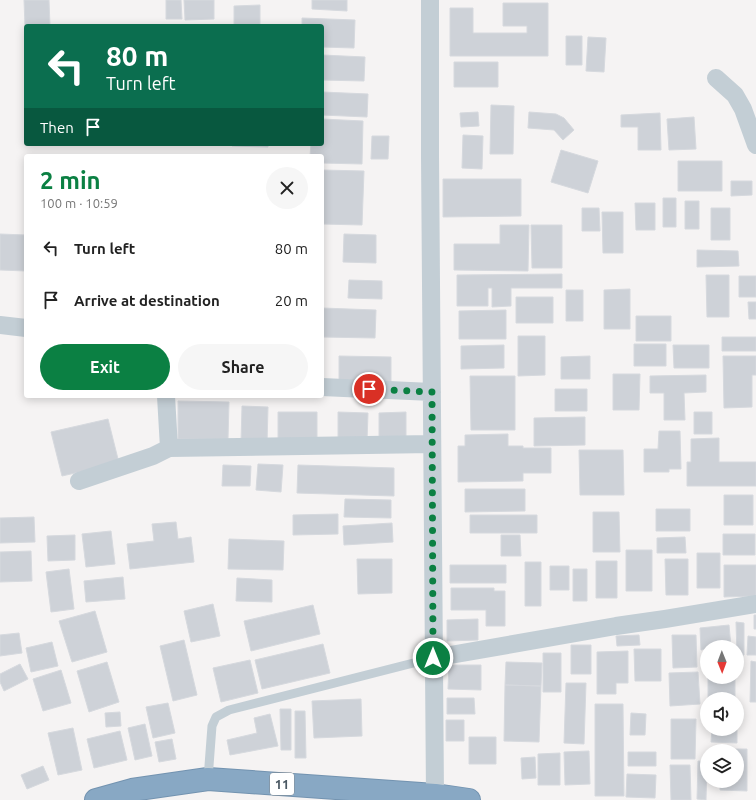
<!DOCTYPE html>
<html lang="en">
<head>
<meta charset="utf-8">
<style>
  :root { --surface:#fff; --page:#f6f6f6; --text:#222; --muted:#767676; --accent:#0b8043 }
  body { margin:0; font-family:Ubuntu,sans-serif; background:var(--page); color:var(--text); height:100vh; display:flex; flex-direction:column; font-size:15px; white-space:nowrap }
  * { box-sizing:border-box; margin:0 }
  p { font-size:13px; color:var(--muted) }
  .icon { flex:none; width:22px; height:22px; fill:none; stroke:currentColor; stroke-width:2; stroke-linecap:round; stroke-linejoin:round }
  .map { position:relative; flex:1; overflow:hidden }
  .drawer { position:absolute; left:24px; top:154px; width:300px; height:244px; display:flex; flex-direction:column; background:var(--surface); border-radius:4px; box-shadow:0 2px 10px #0003 }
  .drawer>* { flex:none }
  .banner { position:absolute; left:24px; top:24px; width:300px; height:122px; border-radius:4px; box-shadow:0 2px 10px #0003; background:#0b6e4f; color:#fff; overflow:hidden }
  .needle { width:26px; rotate:179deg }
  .controls { position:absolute; left:700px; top:640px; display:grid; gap:8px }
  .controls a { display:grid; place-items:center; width:44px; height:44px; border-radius:50%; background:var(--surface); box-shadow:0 2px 10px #0003; font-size:20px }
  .pin { position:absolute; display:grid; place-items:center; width:34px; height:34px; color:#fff; margin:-17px; border:2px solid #fff; border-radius:50%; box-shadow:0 1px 4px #0007 }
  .me { position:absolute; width:44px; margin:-22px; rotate:0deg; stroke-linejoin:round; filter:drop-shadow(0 0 3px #0008) }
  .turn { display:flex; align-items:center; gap:14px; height:84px; padding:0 16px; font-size:18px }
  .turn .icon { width:52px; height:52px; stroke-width:2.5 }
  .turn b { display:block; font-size:28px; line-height:34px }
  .then { display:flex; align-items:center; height:38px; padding:0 16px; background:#0003; gap:8px; font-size:15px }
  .round { display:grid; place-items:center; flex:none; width:42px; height:42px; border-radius:21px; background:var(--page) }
  .headline { display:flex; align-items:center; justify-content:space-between; height:68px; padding:0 16px }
  h1 { font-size:24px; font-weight:700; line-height:30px; color:var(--accent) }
  .cta { display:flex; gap:8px; margin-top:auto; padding:8px 16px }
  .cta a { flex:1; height:46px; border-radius:24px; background:var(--accent); color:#fff; font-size:16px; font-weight:700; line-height:46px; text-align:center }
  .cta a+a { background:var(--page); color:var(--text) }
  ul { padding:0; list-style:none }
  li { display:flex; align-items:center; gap:12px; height:52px; padding:0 16px }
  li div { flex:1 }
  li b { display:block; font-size:15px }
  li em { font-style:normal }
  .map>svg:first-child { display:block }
  .building { fill:#ced2d8; stroke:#d6d9de }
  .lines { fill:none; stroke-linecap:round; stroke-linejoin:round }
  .highway-casing { stroke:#7393b0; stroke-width:24 }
  .lane { stroke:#c3ced5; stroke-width:9 }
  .street { stroke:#c3ced5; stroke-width:18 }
  .highway { stroke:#88a8c4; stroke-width:22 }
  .route { stroke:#0b8043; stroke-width:7; stroke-dasharray:0 12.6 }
  .labels { text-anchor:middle; stroke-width:4; stroke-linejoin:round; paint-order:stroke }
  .shield { fill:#fff; stroke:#808991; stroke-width:1 }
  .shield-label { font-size:13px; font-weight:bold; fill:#495762 }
</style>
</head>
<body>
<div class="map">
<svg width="756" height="800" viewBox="0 0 756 800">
  <rect width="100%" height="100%" fill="#f5f3f3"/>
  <path class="building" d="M24 0H49L50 26 25 27Z
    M166 0H181L182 19H166Z
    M184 0H214V19L185 20Z
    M312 0H347V11L312 9Z
    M503 3H548V56H450V8H473V33H527V26H503Z
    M260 5V26H234V6Z
    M302 18 355 20 354 48 322 47V26H302Z
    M566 36H582V65H566Z
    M588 37 606 38 604 72 586 71Z
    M322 55 365 57 364 81 322 80Z
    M454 62H498V87H454Z
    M322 92 368 94 367 117 322 115Z
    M491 105 514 106 513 154H490Z
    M478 112 479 126 461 127 460 113Z
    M529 112 556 114 564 118 574 130 563 140 554 130 528 128Z
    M660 113 661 150H638V127H621V115Z
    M694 117 696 149 669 150 667 119Z
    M322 119 363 121 362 164 322 163V156H310L311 144H322Z
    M463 135 483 136 482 169 462 168Z
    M372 136H389L388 159H371Z
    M232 144H268V147L232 146Z
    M561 150 598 161 588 193 551 182Z
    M678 161H722V191H678Z
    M322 170 364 171 362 225 322 224Z
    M443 179H521V216L443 217Z
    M731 181H752V195L731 196Z
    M663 198H676V227H663Z
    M685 201H699V229H685Z
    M635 203H655V230H636Z
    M582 208H599L600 231H582Z
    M711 208H730V240H711Z
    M602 212H623V253H603Z
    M500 225H529L528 271 454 270V244H500Z
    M531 225H562V268H532Z
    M0 234 26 235V271L0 270Z
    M344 234 376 235V263L343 262Z
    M697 250 738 251 739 266 697 267Z
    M562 274V288H511V306L492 307V288H488V306H457V275Z
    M706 275H729V317H707Z
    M739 276H756V297H739Z
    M349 280 382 281V299L348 298Z
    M630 289V329H604V290Z
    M566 290H583V321H566Z
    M516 297H553V323H516Z
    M748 302H756V319H749Z
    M322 308 376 310 375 338 322 337Z
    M506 310V339H459V311Z
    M636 316H671V341H636Z
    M518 336H545V375L518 376Z
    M722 337H756V351H722Z
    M634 344H666V366H634Z
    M504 345V368L461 369V346Z
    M673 345H709V368H674Z
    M339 356 391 357V382L339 381Z
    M590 356V379H561V357Z
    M723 356H756V375H752V407L724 408Z
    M613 374H640L639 410H613Z
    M706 375V392L684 393 685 420H664V393H650V376Z
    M470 376H515V430H471Z
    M555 389H587V411H555Z
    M178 401 229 402 228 439H178Z
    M242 406 268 407 267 444 241 443Z
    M278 412H317V441H278Z
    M338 412 368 413 367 441 338 440Z
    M406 412V440H379V413Z
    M694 412H712V434H694Z
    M585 417V445L534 446V418Z
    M108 419 119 463 62 476 51 432Z
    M659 431H680L681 469H669V472H644V449H658Z
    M508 434V446H523V448H551V473H523V481L458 482V446H465V435Z
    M719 438V462H756V486H687V462H691V439Z
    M579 450H623L624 495H580Z
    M258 464 283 465 281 492 256 490Z
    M223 465 251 466 250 486H222Z
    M298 465 394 468V496L297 493Z
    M465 489H525V511L465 512Z
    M724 495H753V525H724Z
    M345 499 391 500V518L344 517Z
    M656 509H690V531H656Z
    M593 512H619L620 552H593Z
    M338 514V534L293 535V515Z
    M470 515H537V533H470Z
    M34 517 35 542 0 543V518Z
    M176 522 178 539 191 537 194 562 130 569 127 544 154 541 152 524Z
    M392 523 393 542 344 545 343 526Z
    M111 531 115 564 86 567 82 534Z
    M723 534H755V555H723Z
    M75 535V560L48 561 47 536Z
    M501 535H520L521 556H501Z
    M685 537 686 553H657V538Z
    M229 539 284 541 283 570 228 569Z
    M626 550H652V591H626Z
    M31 551 32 581 0 582V552Z
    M697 553H720V588H697Z
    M357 559H392V593L358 594Z
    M665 559H688V595H666Z
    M596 561H617V598H596Z
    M525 562H541V606H525Z
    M450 565H506V583H450Z
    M724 565H756V596L724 597Z
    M550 566H569V590H550Z
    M69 569 74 609 51 612 46 572Z
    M573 569H587V601H573Z
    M123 577 125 599 86 602 84 581Z
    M237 578 272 580V602L236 601Z
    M451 588H494V591H505V626H486V610H451Z
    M213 604 220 636 191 642 184 611Z
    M313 605 320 634 251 651 244 621Z
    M95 611 107 652 72 662 59 621Z
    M754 615H756V629H754Z
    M478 619V640L447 641V620Z
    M736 622 744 623V655H737Z
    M729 625 731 647H707V649L701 650 700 628Z
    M19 633 22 653 0 656V635Z
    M639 635 640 645 617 646 616 636Z
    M672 635H696L697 667 673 668Z
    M748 636 756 637V655H747Z
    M184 640 197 695 173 701 160 646Z
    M52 642 58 666 31 672 26 648Z
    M323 644 330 673 262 689 255 660Z
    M571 645H591V674H571Z
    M634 649H661V681H635Z
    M628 651V683H616V694H597V652Z
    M704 652H707V666L704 667Z
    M543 653H561V692H543Z
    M250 660 258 693 221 702 213 668Z
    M751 661 756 662V702H750Z
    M107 662 119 702 89 712 77 671Z
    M506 662 542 663 541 686 505 685Z
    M20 664 28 679 4 691 0 682V674Z
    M449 665H481V690L448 689Z
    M61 670 71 703 43 711 33 679Z
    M698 672 700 704 670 706 669 673Z
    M708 677H735V699H708Z
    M566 683H586L584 744 564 743Z
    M505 685 541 686 539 742 504 741Z
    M447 698H474L475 714H447Z
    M361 699 362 736 314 738 312 701Z
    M168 703 175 733 153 738 146 707Z
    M595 704H623L624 796H595Z
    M280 709H291V750H281Z
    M295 711H305L306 758H295Z
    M120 712 121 726 106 727 105 713Z
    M631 713 646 714 645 735H630Z
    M737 713V743L711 742 712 729H737Z
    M270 714 278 746 230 755 227 740 257 733 254 718Z
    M671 719H696L695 759H671Z
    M446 720H464V741H446Z
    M145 724 152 756 135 760 128 728Z
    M73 728 82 770 58 775 48 733Z
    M120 731 127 760 94 768 87 739Z
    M469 737H496V764H469Z
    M172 739 176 759 159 762 155 742Z
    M720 749H747V791L720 790V781H737V751H720Z
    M589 751 590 784 565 785 564 752Z
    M628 752H656V766H628Z
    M560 753V785H538V754Z
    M535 757 536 778 522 779 521 758Z
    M698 761H707L706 800 697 799Z
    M670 765H690L691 800H671Z
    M43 766 49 780 27 789 21 775Z
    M627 774 656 775 655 798 626 797Z"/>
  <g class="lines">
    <defs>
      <path id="highway" d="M96 800 132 790 208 779 435 795 469 800"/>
    </defs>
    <use href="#highway" class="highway-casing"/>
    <path class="lane" d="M208 779 212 726 216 717 229 710 433 658"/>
    <path class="street" d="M430 0V156L435 795
      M716 78 735 95 743 109 756 145
      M0 325 26 328
      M322 387 432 392
      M169 448 432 444
      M79 481 153 456 169 448 166 396
      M433 658 616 626 665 619 756 604"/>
    <use href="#highway" class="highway"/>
  </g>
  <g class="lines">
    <path class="route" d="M369 389 432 392 433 658"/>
  </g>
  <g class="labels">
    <rect class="shield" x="270" y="773" width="24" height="22" rx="3"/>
    <g class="shield-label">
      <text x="282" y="789">11</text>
    </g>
  </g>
</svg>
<div class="controls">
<a><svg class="needle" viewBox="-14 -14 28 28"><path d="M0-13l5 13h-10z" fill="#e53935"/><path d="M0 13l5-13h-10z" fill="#767676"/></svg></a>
<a><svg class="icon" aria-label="sound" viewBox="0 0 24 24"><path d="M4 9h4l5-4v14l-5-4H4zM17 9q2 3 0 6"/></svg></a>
<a><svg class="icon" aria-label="layers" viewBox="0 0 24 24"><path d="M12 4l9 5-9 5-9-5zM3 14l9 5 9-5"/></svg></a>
</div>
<div class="pin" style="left:369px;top:389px;background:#d93025"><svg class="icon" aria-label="arrive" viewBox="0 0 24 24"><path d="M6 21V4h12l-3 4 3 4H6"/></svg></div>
<svg class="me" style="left:433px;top:658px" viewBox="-20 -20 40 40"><circle r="17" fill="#0b8043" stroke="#fff" stroke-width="3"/><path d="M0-11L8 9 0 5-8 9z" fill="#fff"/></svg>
<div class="banner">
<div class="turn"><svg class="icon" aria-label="left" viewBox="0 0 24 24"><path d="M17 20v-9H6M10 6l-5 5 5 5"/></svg><div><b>80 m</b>Turn left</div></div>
<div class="then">Then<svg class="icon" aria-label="arrive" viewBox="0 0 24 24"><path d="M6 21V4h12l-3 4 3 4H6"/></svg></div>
</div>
<section class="drawer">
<div class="headline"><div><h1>2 min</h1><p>100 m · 10:59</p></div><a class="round"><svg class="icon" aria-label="close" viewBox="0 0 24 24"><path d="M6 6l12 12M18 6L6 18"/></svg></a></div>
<ul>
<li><svg class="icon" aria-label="left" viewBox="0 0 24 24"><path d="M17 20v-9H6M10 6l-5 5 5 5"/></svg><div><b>Turn left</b></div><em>80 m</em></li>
<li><svg class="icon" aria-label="arrive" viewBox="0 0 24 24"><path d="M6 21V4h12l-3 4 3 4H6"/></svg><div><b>Arrive at destination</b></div><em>20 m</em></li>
</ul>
<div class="cta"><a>Exit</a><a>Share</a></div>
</section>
</div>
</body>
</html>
